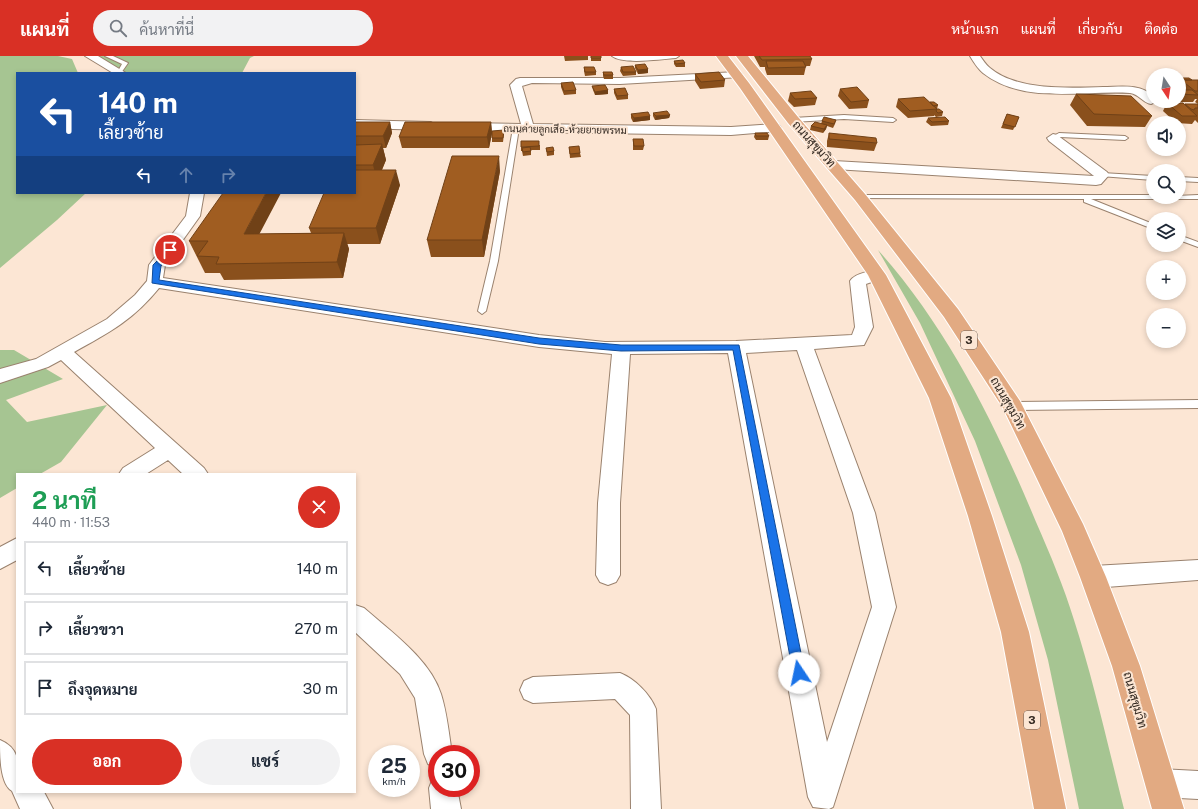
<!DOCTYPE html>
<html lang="th">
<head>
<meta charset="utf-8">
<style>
  :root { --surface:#fff; --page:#f2f2f3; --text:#1f2937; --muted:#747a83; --line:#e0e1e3; --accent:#d93025 }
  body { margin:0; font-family:"Public Sans",Sarabun,sans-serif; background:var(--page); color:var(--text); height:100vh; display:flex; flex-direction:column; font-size:15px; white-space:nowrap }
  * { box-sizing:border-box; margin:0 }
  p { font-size:13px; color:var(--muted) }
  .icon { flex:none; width:22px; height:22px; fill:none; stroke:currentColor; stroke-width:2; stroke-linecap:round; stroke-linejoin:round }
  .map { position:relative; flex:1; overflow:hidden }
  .sheet { position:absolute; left:16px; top:417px; width:340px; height:320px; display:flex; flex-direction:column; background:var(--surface); border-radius:0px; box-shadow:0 2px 6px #0003 }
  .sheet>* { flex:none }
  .guide { position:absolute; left:16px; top:16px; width:340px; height:122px; border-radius:0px; box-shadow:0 2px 6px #0003; background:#1a4fa0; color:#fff; overflow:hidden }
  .needle { width:26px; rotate:168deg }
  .fabs { position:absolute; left:1146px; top:12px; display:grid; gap:8px }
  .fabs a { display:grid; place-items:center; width:40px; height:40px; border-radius:50%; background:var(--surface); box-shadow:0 2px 6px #0003; font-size:20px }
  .speed { position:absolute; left:368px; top:689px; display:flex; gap:8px; font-size:20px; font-weight:700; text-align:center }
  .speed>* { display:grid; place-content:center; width:52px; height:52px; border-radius:50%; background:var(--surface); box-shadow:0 2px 6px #0003; line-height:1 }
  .speed small { font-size:10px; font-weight:400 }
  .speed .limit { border:6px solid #d22; background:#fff; color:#111 }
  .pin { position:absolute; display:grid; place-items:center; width:34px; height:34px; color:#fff; margin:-17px; border:2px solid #fff; border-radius:50%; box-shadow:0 1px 4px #0007 }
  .me { position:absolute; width:44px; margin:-22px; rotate:349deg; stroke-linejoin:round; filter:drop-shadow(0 0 3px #0008) }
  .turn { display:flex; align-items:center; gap:14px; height:84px; padding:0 16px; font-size:18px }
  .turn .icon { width:52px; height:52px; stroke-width:2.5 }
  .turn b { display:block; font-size:28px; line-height:34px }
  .lanes { display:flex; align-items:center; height:38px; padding:0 16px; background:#0003; justify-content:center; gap:20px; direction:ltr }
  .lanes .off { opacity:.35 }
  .round { display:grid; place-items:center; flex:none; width:42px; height:42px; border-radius:21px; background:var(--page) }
  .headline { display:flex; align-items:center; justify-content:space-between; height:68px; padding:0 16px }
  h1 { font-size:24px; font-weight:700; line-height:30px; color:#1e9e55 }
  .button { display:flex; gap:8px; margin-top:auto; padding:8px 16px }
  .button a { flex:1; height:46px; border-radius:24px; background:var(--accent); color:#fff; font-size:16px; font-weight:700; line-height:46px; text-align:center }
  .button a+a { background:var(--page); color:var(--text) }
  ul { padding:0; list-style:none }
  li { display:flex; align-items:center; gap:12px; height:54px; margin:0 8px 6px; padding:0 8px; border:2px solid var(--line); border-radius:0px }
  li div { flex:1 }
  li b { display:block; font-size:15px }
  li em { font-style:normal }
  header { display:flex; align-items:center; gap:24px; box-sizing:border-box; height:56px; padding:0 20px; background:var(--accent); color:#fff }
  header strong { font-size:19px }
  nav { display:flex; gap:22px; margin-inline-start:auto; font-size:14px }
  .search { width:280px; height:36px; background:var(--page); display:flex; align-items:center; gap:10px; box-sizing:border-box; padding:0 14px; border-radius:22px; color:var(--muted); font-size:15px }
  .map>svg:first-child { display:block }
  .green { fill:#a6c592 }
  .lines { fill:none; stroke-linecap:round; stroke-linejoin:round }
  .service-casing { stroke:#9a826e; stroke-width:2 }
  .minor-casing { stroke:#9a826e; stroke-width:2 }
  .trunk-casing { stroke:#fff; stroke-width:2 }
  .service { fill:#fff; fill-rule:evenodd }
  .minor { fill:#fff; fill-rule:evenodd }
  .trunk { fill:#e2aa82; fill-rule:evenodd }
  .wall { fill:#8a501c }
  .shaded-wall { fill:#704117 }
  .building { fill:#a05d21; stroke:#704117 }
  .route { fill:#1a73e8; stroke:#114b97 }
  .labels { text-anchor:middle; stroke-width:4; stroke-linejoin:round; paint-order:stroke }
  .far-street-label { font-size:10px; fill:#322820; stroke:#fce6d4 }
  .shield { fill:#fce6d4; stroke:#6f6156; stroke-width:1 }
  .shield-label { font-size:11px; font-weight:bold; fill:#322820 }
  .street-label { font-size:12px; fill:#322820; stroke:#fce6d4 }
</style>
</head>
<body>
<header>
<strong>แผนที่</strong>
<div class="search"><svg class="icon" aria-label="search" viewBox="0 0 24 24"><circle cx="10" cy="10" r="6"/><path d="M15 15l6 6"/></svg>ค้นหาที่นี่</div>
<nav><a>หน้าแรก</a><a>แผนที่</a><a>เกี่ยวกับ</a><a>ติดต่อ</a></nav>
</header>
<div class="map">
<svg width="1198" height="753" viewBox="0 0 1198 753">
  <rect width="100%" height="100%" fill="#fce6d4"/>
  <path class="green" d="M0 0H58L72 3 78 17H17V137H86L57 164 0 212Z
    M90 0H254L250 2 242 17H121Z
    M878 194C948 272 996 370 1036 466 1050 498 1064 531 1074 564 1094 626 1108 690 1124 753H1079L1048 604 1021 509 975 385 920 267Z
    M0 294H14L63 323 6 344 27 366 107 349 61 406 40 418H17V432L0 442Z"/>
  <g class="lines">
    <defs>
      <path id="service" d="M105 0H113L128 7 121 17H117L122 8Z
        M612 0H679L676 2C662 3 623 9 612 0Z
        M844 59 893 62 896 64 893 66 844 63 793 66 790 64 793 62Z
        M516 70 519 72 498 205 486 255 482 258 478 255 490 205 513 72Z
        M1059 77 1125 80 1128 82 1125 84 1060 81 1053 84 1050 82Z
        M1102 117 1153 120V124L1100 120V118Z
        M1179 121 1198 122V126L1179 125Z
        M860 139H1153V141L1198 139V143H1091L1153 168V173L1084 146V143L858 142 856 141Z
        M1179 179 1198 186V191L1179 184Z
        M1198 344V352L1012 354 1007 350 1012 346Z"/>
      <path id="minor" d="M85 0H98L126 17H113Z
        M970 0H980C983 4 986 9 990 12 1017 35 1070 32 1103 31 1120 31 1140 27 1153 40V45H1157L1151 48C1143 47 1139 38 1130 37 1082 34 1024 49 983 17 978 13 973 5 970 0Z
        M737 16 741 17 742 19 741 21 620 28 532 27 522 30 533 68 731 71 775 68 779 69 781 72 779 75 731 79 465 75 459 71 465 67 521 68 510 29 516 23 520 22H620Z
        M355 64 431 66 437 70 431 74 355 72Z
        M1053 78 1057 79 1107 116 1109 119 1101 128 1096 129 834 113 829 112 827 109 829 106 834 105 1094 120 1049 85 1047 82Z
        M190 137H204L200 160 165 209 163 222 539 279 605 286 736 285 852 279 855 271 850 225C855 217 874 213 883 216L885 219 883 222 866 228 873 271 864 289 814 293 875 457 896 551 833 751 829 753 813 751 808 741 728 297 630 298 620 447V519L616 526 608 529 600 526 596 519 598 447 612 298 539 291 159 232C133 264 110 276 74 296L204 412 208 418H183L168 404 146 418H119L123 412 155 392 61 304 48 311 0 327V313L36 303 107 263 135 239 147 225 149 209 186 160ZM797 294 853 457 872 551 827 686 746 297Z
        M17 482V504L0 513V491Z
        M1198 504V524L1093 532 1085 528 1081 521 1085 514 1093 510Z
        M355 549 364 552C390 575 430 603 441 638 447 657 449 678 452 698H437V712L428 708 424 698 415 642 400 618 355 576Z
        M620 617C635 623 650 638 656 653L661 753H631L630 659 615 643 533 647 524 643 520 634 524 625 533 621Z
        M0 684C24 694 17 714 17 736H44L53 753H20L12 735C0 728 0 700 0 684Z
        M1160 713 1198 715V743L1160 741 1150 737 1146 727 1150 717Z
        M437 720V732H457L461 753H431L429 732 433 722Z"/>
      <path id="trunk" d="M716 0H728L749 27 886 219 951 342 992 460 1029 576 1066 753H1034L1001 576 968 460 929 342 868 219 740 32Z
        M736 0H748L798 61 865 138 958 253 1020 345 1083 468 1106 521 1140 610 1184 753H1152L1112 610 1080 521 1062 475 1003 352 944 261 855 144 788 67Z"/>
    </defs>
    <use href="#service" class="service-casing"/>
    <use href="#minor" class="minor-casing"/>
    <use href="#trunk" class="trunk-casing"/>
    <use href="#service" class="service"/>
    <use href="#minor" class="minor"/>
    <use href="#trunk" class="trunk"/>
  </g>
  <path class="wall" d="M564 0H588V4L565 5Z
    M591 0H601V5H591Z
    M751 0H759L812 3 810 10H806L804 19H767L765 13V11H760L754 0Z
    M674 5 685 7V11H676L674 8Z
    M635 9 648 13V17L638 18 635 12Z
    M584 11 596 16V19L585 20 584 15Z
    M621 11 636 16V19L623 20 620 15Z
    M603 16 613 19V23H604L603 20Z
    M695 18 725 24 724 31 700 33 695 25Z
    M1179 22 1192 24H1198V48L1195 46 1197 43H1195L1193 46H1166L1165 45H1179Z
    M1149 26H1153V33H1151L1147 30Z
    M561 27 576 34V38L564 39 561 31Z
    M592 30 608 34V38L595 39 593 34Z
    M614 33 628 39V43L617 44 614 37Z
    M840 33 869 44 867 52 849 53 838 40Z
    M790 37 817 42 815 49 794 51 788 45Z
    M1076 38 1152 60 1145 71 1087 70 1070 49Z
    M898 43 930 46 938 49 937 53 943 56 942 60 936 61 934 59V60L908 62 896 51Z
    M1167 47 1184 49 1185 48H1198V67L1195 64 1192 68 1176 67 1163 55Z
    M653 57 670 59 669 62 655 64 653 60Z
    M631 58 650 60V64L633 66 631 62Z
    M1007 58 1019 61 1013 74 1001 72Z
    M928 62 949 65 948 69 931 70 926 66Z
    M836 64 835 68 833 72 827 70 826 73 823 77 810 74 811 70 821 68 822 65Z
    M355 66H390L392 77 386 92H383L386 104 382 114 400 129 380 188H347L349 193 343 222 224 224 220 217H205L189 185 260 178 311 177 309 172 355 137Z
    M491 66 492 77 504 78 503 86H492V77L489 92H402L399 81Z
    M755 77 769 80 768 84H756L754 81Z
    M829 77 877 87 874 95 827 91V85Z
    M633 83 644 90 643 94H633Z
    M540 89V94H531V99L523 100 522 95H521V91Z
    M569 91 580 97 581 101 570 102Z
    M546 92 554 95V99L547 100Z
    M500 115 484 201H431L427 184Z"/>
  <path class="shaded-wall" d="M648 13V17L638 18V14Z
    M608 34V38L595 39V36Z
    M670 59 669 62 655 64 656 60Z
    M650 60V64L633 66 634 62Z
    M390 66 392 77 386 92 383 80Z
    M491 66 492 77 489 92 487 81Z
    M827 69 826 73 823 77 824 73Z
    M382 88 386 104 377 125 373 109Z
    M499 100 500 115 484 201 482 184Z
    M396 114 400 129 380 188 376 172Z
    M266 137H281L251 194 244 178Z
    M344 177 349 193 343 222 337 206Z"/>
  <path class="building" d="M591 0H601V2H591Z
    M759 0H810L812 3 762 4Z
    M683 4 685 7 676 8 674 5Z
    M766 5H803L806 11 768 12Z
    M645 8 648 13 638 14 635 9Z
    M633 10 636 16H623L621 11Z
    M584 11H594L596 16H585Z
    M603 16H612L613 19H604Z
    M719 16 725 24 701 26 695 18Z
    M1179 22H1189L1192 24H1181L1179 26Z
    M1181 24H1198V35H1195Z
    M573 26 576 34 564 35 561 27Z
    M1149 26H1153V29Z
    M605 29 608 34 595 36 592 30Z
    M857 31 869 44 851 46 840 33Z
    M625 32 628 39 617 40 614 33Z
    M1179 34H1192L1198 39 1179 38Z
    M811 35 817 42 795 43 790 37Z
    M1076 38 1131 40 1152 60 1094 58Z
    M924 41 937 53 910 55 898 43Z
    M930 46H934L938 49 933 50Z
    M1167 47H1183L1197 60H1182Z
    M1185 48H1198V52H1195L1194 54 1191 53Z
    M937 53H939L943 56 938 57 936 55Z
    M667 55 670 59 656 60 653 57Z
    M648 56 650 60 634 62 631 58Z
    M1007 58 1019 61 1015 71 1003 68Z
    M824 61 836 64 834 68 822 65Z
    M945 61 949 65 932 66 928 62Z
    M355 66H390L383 80H355Z
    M405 66H491L487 81H399Z
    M815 66 827 69 824 73 811 70Z
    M504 74 503 82H492V75Z
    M755 77H767L769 80H756Z
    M829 77 876 82 877 87 829 83Z
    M633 83H643L644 90H634Z
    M521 85H539V90L521 91Z
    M382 88 373 109H355V89Z
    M579 90 580 97 570 98 569 91Z
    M530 91 531 95 523 96 522 92Z
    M553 91 554 95 547 96 546 92Z
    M452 100H499L482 184H427Z
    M355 114H396L376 172H309L324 137H355Z
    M223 137H266L244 178 344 177 337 206 216 208 219 201 197 200 208 185H189Z"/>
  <path class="route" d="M170 192 173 194 161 210 159 224 539 282 621 289H739L805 617 803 621 799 622 795 621 793 617 733 294 621 295 539 288 152 227 153 209Z"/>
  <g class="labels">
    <g class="far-street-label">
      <text transform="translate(565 73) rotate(1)" y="4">ถนนค่ายลูกเสึอ-ห้วยยายพรหม</text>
    </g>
    <g class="shield">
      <rect x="961" y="275" width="16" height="18" rx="3"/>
      <rect x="1024" y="655" width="16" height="18" rx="3"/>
    </g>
    <g class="shield-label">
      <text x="969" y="288">3</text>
      <text x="1032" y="668">3</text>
    </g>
    <g class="street-label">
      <text transform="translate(814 88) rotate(48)" y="4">ถนนสุขุมวิท</text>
      <text transform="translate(1008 347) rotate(60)" y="4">ถนนสุขุมวิท</text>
      <text transform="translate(1135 644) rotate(74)" y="4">ถนนสุขุมวิท</text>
    </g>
  </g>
</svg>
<div class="fabs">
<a><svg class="needle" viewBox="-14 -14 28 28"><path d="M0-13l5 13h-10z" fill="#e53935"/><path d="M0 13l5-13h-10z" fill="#747a83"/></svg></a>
<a><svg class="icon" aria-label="sound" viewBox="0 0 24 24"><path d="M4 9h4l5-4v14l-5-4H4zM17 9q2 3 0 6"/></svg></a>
<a><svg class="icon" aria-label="search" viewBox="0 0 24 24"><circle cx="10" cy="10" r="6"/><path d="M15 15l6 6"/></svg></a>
<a><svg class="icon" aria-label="layers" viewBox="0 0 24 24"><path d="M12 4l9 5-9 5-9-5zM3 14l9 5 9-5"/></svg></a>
<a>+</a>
<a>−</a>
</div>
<div class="speed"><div>25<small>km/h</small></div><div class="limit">30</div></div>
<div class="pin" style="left:170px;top:194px;background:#d93025"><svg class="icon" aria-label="arrive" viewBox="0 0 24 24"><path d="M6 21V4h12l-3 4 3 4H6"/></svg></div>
<svg class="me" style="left:799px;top:617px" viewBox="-20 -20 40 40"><circle r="19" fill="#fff"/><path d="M0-13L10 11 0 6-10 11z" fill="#1a73e8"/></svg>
<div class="guide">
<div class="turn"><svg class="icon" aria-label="left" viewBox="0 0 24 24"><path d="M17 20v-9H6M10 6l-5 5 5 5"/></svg><div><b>140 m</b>เลี้ยวซ้าย</div></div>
<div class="lanes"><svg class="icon" aria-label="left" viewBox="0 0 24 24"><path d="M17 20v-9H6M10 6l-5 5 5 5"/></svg><svg class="icon off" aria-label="ahead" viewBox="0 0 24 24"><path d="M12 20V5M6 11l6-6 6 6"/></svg><svg class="icon off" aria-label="right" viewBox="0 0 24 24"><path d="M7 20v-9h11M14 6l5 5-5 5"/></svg></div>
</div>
<section class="sheet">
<div class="headline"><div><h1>2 นาที</h1><p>440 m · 11:53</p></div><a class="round" style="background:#d93025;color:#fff"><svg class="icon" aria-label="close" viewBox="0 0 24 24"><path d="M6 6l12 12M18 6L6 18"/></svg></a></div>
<ul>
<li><svg class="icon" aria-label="left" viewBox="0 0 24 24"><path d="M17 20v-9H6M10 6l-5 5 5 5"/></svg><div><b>เลี้ยวซ้าย</b></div><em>140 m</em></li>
<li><svg class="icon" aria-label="right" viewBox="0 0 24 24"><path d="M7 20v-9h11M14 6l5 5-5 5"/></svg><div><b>เลี้ยวขวา</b></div><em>270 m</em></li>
<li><svg class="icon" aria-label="arrive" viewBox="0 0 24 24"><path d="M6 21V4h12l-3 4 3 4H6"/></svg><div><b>ถึงจุดหมาย</b></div><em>30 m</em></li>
</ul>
<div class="button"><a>ออก</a><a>แชร์</a></div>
</section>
</div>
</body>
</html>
